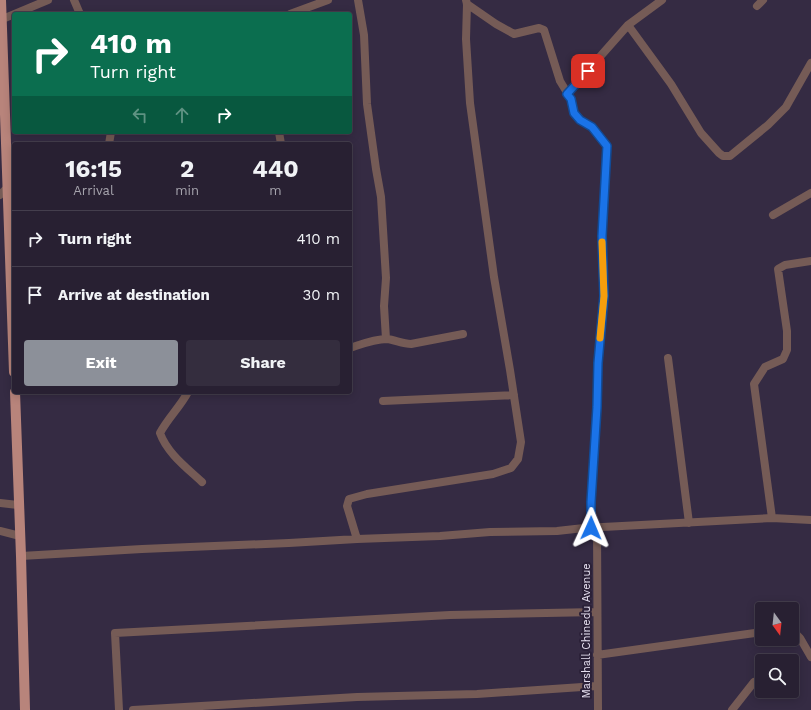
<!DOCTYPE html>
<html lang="en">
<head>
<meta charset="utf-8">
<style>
  :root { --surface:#282032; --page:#342d3e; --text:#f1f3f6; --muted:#a5a3ac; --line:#443e4d; --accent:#8c9099 }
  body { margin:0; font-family:"Work Sans",sans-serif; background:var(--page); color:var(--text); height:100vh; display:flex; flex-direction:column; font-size:15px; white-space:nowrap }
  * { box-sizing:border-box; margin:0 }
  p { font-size:13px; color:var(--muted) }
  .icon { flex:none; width:22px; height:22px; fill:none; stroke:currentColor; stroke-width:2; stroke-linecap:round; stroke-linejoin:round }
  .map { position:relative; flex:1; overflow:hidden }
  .side { position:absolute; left:12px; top:142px; width:340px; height:252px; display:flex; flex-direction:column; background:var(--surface); border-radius:4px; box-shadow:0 2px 10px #0003,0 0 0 1px var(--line) }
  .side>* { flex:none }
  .banner { position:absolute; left:12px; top:12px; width:340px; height:122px; border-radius:4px; box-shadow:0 2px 10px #0003,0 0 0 1px var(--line); background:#0b6e4f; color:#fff; overflow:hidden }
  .needle { width:26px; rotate:165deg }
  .fabs { position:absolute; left:755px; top:602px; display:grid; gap:8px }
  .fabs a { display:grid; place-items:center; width:44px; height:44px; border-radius:4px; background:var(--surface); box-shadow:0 2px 10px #0003,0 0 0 1px var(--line); font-size:20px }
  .pin { position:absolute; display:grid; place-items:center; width:34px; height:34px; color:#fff; margin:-17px; border-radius:8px; box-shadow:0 2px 6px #0006 }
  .me { position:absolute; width:44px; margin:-22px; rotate:1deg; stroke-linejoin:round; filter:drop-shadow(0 0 3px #0008) }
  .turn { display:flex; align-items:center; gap:14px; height:84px; padding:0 12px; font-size:18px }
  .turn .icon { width:52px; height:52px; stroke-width:2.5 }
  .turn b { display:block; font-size:28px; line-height:34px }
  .lanes { display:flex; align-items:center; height:38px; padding:0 12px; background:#0003; justify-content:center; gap:20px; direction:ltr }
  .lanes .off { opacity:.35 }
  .eta { display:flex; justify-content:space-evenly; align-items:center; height:68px; text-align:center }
  .eta b { font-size:24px; font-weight:700; line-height:28px }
  .action { display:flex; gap:8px; margin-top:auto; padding:8px 12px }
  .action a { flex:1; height:46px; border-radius:4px; background:var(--accent); color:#fff; font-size:16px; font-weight:700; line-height:46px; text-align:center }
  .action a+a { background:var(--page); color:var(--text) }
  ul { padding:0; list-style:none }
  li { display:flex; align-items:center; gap:12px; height:56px; padding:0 12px; border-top:1px solid var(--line) }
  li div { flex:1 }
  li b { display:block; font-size:15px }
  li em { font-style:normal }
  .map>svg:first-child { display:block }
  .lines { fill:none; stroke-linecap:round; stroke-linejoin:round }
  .minor { stroke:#755b56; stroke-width:8 }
  .major { stroke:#b8847b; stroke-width:10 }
  .route-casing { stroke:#114b97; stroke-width:10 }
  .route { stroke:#1a73e8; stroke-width:7 }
  .slow { stroke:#f59e0b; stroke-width:7 }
  .labels { text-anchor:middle; stroke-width:4; stroke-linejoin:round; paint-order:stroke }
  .street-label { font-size:11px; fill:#e5dfef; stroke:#2b2138 }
</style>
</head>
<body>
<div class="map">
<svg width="811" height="710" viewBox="0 0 811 710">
  <rect width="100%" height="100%" fill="#352b43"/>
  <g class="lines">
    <path class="minor" d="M74 0 80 14
      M358 0 364 35 367 104 376 169 381 197 386 278 384 306 386 339
      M467 4 496 24 514 34 539 28 544 30 560 81 571 99 574 113 580 120 592 127 607 146 602 236 604 296 598 363 597 407 591 502V528
      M757 6 763 0
      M290 14 328 0
      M0 20 48 0
      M628 25 671 84 701 133 719 153 723 156H730L768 125 786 107 811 63
      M567 94 628 25 662 0
      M279 132 281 144
      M109 144 111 132
      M0 195 7 188
      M773 215 811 193
      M350 348C362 344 374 339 387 339 395 340 403 344 411 344L463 334
      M668 358 689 523
      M188 392C180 407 168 418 160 433 167 453 187 468 202 482
      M383 401 514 395
      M0 503 18 505
      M772 518 754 384 765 367 783 359 787 350V331L778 269 785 265 811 261
      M597 528 598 710
      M0 531 20 536
      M357 539 440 536 490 532 557 531 584 528 772 518 811 520
      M21 556 142 549 289 543 357 539 347 506 349 499 367 494 493 474 511 468 518 459 521 442 510 370 494 277 470 103 466 39 467 4 466 0
      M792 630 800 638 811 657
      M597 655 762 632
      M119 710 115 633 450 615 597 612
      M133 710 357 697 477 694 597 686
      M732 710 754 682"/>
    <path class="major" d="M1 0 14 372
      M15 392 21 556 25 710"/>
  </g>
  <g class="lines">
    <defs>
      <path id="route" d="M588 71 567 94 571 99 574 113 580 120 592 127 607 146 602 236 604 296 598 363 597 407 591 502V528"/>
    </defs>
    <use href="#route" class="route-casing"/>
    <use href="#route" class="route"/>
    <path class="slow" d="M600 338 604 296 602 242"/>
  </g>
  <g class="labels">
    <g class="street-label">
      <text transform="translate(586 631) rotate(-90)" y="4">Marshall Chinedu Avenue</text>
    </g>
  </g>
</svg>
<div class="fabs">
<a><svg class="needle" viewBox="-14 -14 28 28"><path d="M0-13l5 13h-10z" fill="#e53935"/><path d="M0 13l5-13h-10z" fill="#a5a3ac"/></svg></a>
<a><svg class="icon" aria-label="search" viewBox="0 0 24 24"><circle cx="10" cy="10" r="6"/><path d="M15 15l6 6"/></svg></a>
</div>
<div class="pin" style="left:588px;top:71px;background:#d93025"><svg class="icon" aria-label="arrive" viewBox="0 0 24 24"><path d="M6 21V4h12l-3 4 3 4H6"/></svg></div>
<svg class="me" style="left:591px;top:528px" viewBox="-20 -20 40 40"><path d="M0-17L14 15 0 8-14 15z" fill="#1a73e8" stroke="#fff" stroke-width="4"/></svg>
<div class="banner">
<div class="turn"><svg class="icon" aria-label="right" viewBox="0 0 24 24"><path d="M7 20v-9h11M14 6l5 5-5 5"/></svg><div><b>410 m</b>Turn right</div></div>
<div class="lanes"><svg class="icon off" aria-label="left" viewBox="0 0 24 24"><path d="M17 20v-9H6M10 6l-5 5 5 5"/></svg><svg class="icon off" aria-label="ahead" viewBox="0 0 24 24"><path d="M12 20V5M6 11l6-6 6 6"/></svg><svg class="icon" aria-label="right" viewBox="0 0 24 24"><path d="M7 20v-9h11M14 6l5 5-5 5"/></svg></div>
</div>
<section class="side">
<div class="eta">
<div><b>16:15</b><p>Arrival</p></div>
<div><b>2</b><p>min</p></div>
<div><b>440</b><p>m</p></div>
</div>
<ul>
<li><svg class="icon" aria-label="right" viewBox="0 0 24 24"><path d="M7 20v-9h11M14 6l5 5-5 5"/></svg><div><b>Turn right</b></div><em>410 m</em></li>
<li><svg class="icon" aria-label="arrive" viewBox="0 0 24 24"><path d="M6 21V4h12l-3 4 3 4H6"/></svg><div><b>Arrive at destination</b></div><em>30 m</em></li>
</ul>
<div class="action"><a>Exit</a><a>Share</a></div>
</section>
</div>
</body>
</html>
